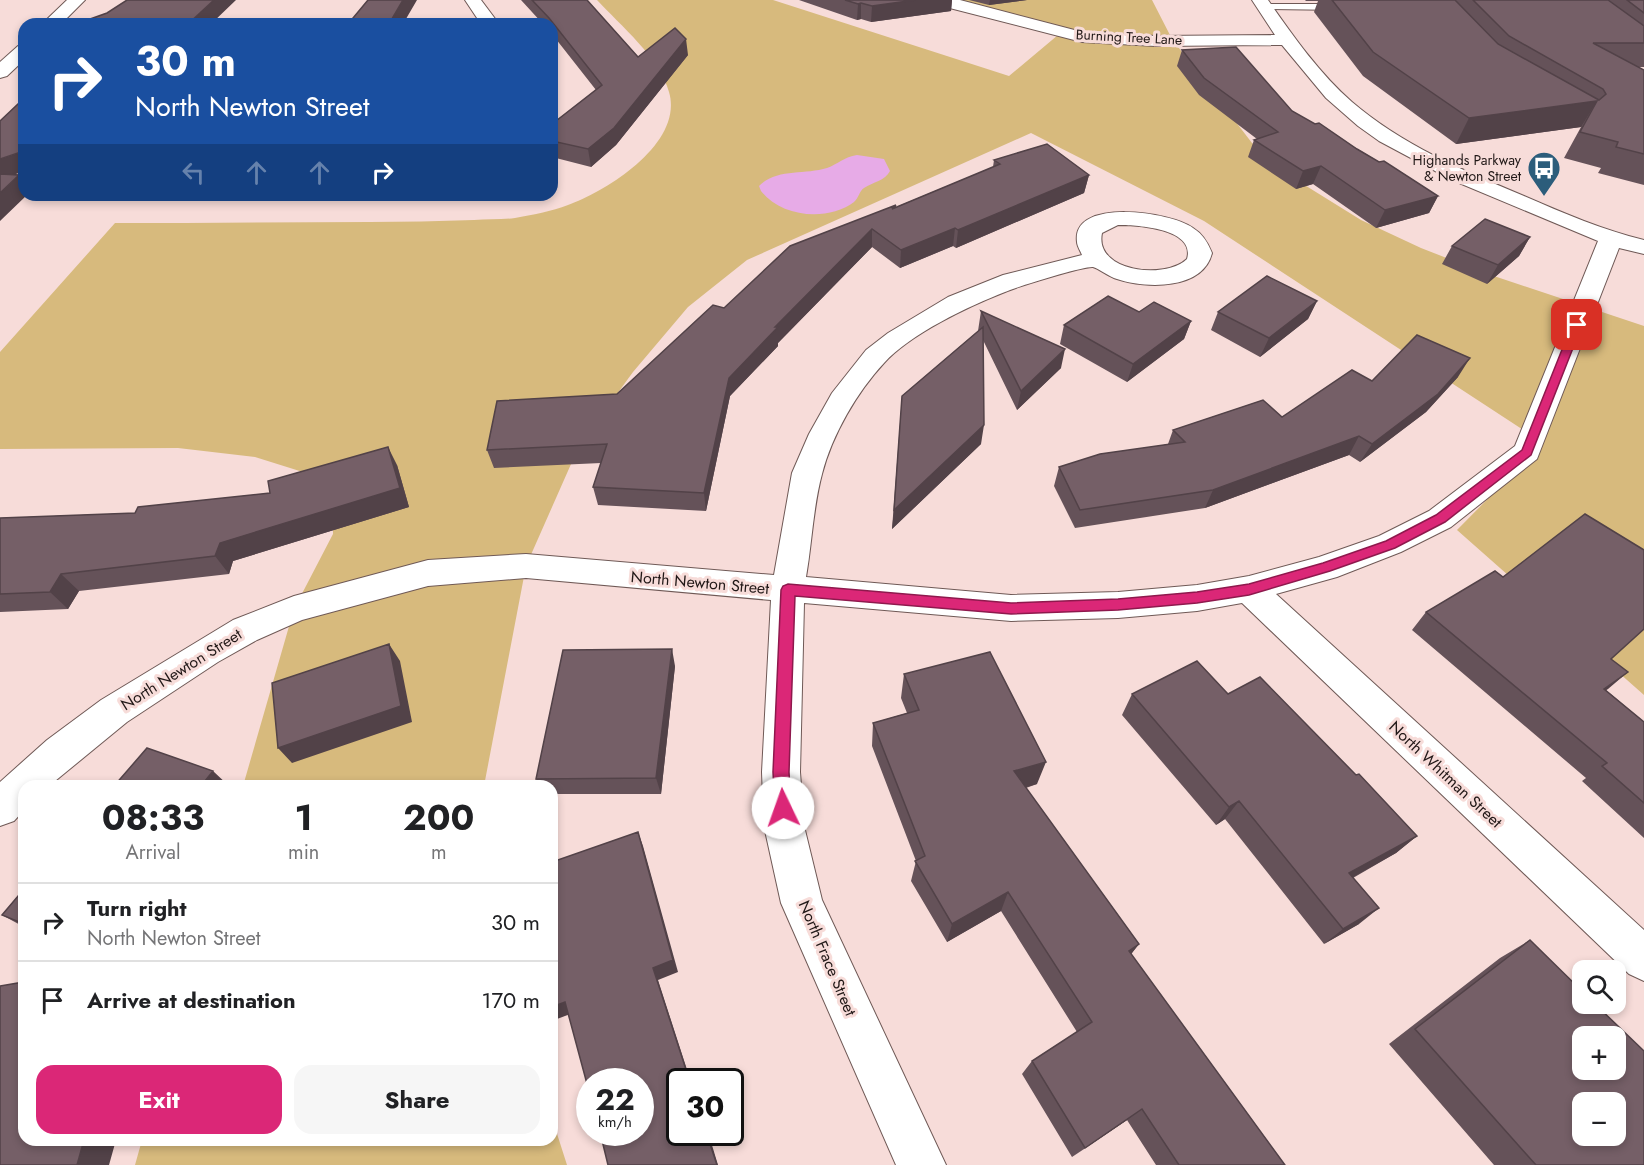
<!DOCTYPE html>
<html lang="en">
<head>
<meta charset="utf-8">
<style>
  :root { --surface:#fff; --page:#f6f6f6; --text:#202124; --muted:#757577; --line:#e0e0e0; --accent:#db2777 }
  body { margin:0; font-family:Jost,sans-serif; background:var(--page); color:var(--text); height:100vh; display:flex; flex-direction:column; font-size:22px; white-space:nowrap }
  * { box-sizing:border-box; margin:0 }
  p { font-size:20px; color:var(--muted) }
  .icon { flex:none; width:33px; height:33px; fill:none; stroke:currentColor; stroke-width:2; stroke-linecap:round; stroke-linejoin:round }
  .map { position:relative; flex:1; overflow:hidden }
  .drawer { position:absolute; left:18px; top:780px; width:540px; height:366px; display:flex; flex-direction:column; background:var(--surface); border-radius:18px; box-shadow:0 3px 9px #0003 }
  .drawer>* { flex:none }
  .banner { position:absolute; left:18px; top:18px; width:540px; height:183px; border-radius:18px; box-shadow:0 3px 9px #0003; background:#1a4fa0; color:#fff; overflow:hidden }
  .buttons { position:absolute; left:1572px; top:960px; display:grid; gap:12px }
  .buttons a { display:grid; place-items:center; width:54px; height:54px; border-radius:12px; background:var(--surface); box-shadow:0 3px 9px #0003; font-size:30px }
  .speed { position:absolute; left:576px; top:1068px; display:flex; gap:12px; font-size:30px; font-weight:700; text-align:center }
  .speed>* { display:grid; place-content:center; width:78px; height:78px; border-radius:50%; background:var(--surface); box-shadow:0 3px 9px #0003; line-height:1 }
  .speed small { font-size:15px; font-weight:400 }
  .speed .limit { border:3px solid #111; border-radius:9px; background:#fff; color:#111 }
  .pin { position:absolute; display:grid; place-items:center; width:51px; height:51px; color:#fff; margin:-26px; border-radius:12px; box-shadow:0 3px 9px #0006 }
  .me { position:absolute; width:66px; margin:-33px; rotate:357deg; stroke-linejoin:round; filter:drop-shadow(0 0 4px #0008) }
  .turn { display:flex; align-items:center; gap:21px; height:126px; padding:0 18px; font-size:27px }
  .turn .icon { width:78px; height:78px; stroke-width:2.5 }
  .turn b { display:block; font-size:42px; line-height:51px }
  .lanes { display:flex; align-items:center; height:57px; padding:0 18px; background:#0003; justify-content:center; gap:30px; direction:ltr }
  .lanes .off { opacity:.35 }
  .eta { display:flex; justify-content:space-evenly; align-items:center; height:102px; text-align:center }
  .eta b { font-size:36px; font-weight:700; line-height:42px }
  .cta { display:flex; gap:12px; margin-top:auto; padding:12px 18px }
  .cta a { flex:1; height:69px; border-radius:18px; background:var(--accent); color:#fff; font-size:24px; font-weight:700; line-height:69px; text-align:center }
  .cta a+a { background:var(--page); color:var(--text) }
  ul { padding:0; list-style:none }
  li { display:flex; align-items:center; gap:18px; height:78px; padding:0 18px; border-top:2px solid var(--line) }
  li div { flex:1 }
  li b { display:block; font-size:22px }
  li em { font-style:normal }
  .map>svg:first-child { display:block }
  .green { fill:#d7ba7d }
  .water { fill:#e7abe7 }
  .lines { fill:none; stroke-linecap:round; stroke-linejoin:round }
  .lane-casing { stroke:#6f5956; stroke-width:2 }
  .street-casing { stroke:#6f5956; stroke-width:2 }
  .lane { fill:#fff; fill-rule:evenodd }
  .street { fill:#fff; fill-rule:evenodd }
  .wall { fill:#655259 }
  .shaded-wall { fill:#524248 }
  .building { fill:#755f67; stroke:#524248; stroke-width:1.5; fill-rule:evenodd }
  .route { fill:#db2777; stroke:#8e194d; stroke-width:1.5 }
  .labels { text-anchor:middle; stroke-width:6; stroke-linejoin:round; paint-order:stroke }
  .far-street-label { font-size:14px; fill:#211817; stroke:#f7dcd9 }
  .far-poi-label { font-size:14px; fill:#211817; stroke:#f7dcd9; text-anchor:end }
  .street-label { font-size:16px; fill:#211817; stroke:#f7dcd9 }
</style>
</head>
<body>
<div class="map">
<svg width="1644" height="1165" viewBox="0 0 1644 1165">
  <rect width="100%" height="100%" fill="#f7dcd9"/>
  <path class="green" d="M597 0H773L1009 76 1058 35 940 0H1152L1172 39 1252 143 1303 184 1361 220 1421 248 1485 273 1644 326V695L1457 530 1543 443 1204 221 1031 133 747 260 688 307 633 372 579 446 526 566 484 786H243L294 609 333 534V512L306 473 255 457 178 448 0 449V352L115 223C200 223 285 222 370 222 404 222 439 221 474 220 487 219 502 220 515 218 532 215 552 211 568 205 607 191 684 143 669 92 660 58 620 25 597 0Z
    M552 1118 567 1165H135L142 1140H552Z"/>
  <path class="water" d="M857 155 884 159 890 171C885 181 873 182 864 188 859 191 859 198 854 202 827 222 781 217 761 191L759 186C777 168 805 175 827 168 838 164 844 157 857 155Z"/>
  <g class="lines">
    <defs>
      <path id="lane" d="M1260 4H1342L1347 7 1342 10 1264 9 1259 6Z"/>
      <path id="street" d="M67 0H85L61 24H42Z
        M465 0H481L499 24H481Z
        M932 0H960L1082 32 1156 36 1275 35 1252 0H1268C1293 36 1319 73 1352 102 1402 145 1464 171 1524 196 1563 213 1603 230 1644 240V254L1619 248 1537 459 1451 527 1401 552 1337 577 1276 594 1644 930V981L1629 974 1242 603 1197 611 1118 618 1011 621 804 603 800 772 804 826 822 900 946 1165H896L781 903 764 826 762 772 771 600 526 578 428 586 302 620 257 640 218 662 127 722 49 786H24V810L14 821 0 826V782L47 740 101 700 233 620 294 596 428 560 526 554 774 575 792 473 809 434 832 393 866 350 888 333 948 297 1003 275 1082 255C1081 252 1077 246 1077 242 1071 197 1172 212 1193 228 1203 234 1208 243 1212 253 1203 290 1146 289 1117 279 1109 277 1100 269 1093 267 1084 266 1016 287 1005 292 969 306 910 334 884 363 857 392 832 435 822 474 813 507 812 543 806 577L1011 595 1118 592 1197 585 1249 576 1319 557 1379 536 1429 511 1515 446 1598 241 1452 180 1379 141 1358 126 1326 98 1282 45 1156 46 1082 42 934 4ZM1118 225C1136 225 1196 228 1187 259 1165 280 1094 272 1102 233Z
        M24 45V60L7 76 0 78V62L18 46Z"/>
    </defs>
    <use href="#lane" class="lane-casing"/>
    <use href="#street" class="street-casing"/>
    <use href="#lane" class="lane"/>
    <use href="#street" class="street"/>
  </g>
  <path class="wall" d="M521 0H587L638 57 688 55 616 145 591 167 552 157V124L596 90 552 34V24H543Z
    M799 0H952L951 11 871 22 861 19 857 20Z
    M969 0H1027L989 5Z
    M1305 0H1644V67H1639L1644 70V185L1598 173 1601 168 1564 158 1581 127 1456 144 1363 76 1314 12 1318 1H1306Z
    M1182 50 1292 111 1438 196 1429 213 1376 228 1313 184 1296 189 1248 157 1254 140 1257 139 1199 95 1177 66Z
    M994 160 1089 175 1084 193 956 248 953 246 900 268 872 247 778 343V346L730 396 706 511 598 505 593 487 601 463 494 468 487 450 617 394 724 308 896 205V207L993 167Z
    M1530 237 1519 256 1487 284 1442 264 1452 246Z
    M1317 301 1308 319 1260 357 1211 330 1218 312Z
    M981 311 1061 368 1017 410 983 340 981 444 892 529 902 396 978 331Z
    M1139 312 1191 321 1184 339 1127 382 1060 344 1064 325Z
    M1458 377 1426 412 1360 462 1349 455 1205 508 1075 528 1054 486 1059 467 1168 444 1173 430 1282 417 1372 381Z
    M397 465 409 507 233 561 229 574 79 591 68 609 0 612V518L135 513 270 493Z
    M1426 612 1611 659 1606 690 1644 722V838L1582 781 1586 778 1412 630Z
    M675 666 661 794H552V786H539L536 779Z
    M904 674 1037 784 1026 788 1139 944 1131 954 1285 1165H1156L1127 1120 1072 1157 1022 1074 1032 1061 1077 1032 1001 911 947 942 911 881 916 861 872 746 873 723 907 713 901 698Z
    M1132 694H1228L1356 775 1417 836 1396 853 1353 878 1359 924 1324 944 1225 819 1216 825 1122 715Z
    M24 889V927L2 915Z
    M1530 940 1644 1165H1494L1389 1044 1500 958Z"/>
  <path class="shaded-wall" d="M214 0H236L211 24H188Z
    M403 0H417L403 24H389Z
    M915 0H952L951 11 871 22 872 6Z
    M990 0H1027L989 5Z
    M861 3V19L857 20 858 4Z
    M686 39 688 55 616 145 591 167 588 149Z
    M1597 101 1581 127 1456 144 1469 118Z
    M24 151V171L0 180V159Z
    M1321 166 1313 184 1296 189 1303 171Z
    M19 175 24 182V195H27L0 221V193Z
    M1089 175 1084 193 956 248 958 230Z
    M1438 196 1429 213 1376 228 1385 210Z
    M955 228 953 246 900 268 901 250Z
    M872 229V247L778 343V346L730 396 706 511 704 493 729 378 775 327Z
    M1530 237 1519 256 1487 284 1498 265Z
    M1317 301 1308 319 1260 357 1269 338Z
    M1191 321 1184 339 1127 382 1133 364Z
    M1065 349 1061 368 1017 410 1021 391Z
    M1470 358 1458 377 1426 412 1360 462 1372 444Z
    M984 425 981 444 892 529 894 510Z
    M1359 436 1349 455 1205 508 1213 490Z
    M388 447 397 465 409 507 233 561 229 574 215 556 220 543Z
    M61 574 79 591 68 609 50 592Z
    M389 644 400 661 412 722 292 763 278 748Z
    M672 649 675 666 661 794 656 778Z
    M1628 672 1608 689 1584 705 1604 689Z
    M1046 762 1037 784 1006 793 1014 771Z
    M213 771 229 786H201Z
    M1239 801 1225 819 1216 825 1229 807Z
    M638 832 643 846 678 972 658 980 691 1082H690L653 968Z
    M1417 836 1396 853 1330 890 1349 873Z
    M1008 892 1001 911 947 942 952 924Z
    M1379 908 1359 924 1324 944 1343 929Z
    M1139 944 1125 962 1129 951Z
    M565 1002 573 1013 557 1019 552 1012V1007Z
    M1142 1109 1127 1120 1072 1157 1085 1148Z
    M706 1132H708L718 1165H717Z
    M84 1140H116L109 1165H77Z"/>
  <path class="building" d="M127 0H214L188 24H76L107 13Z
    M368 0H403L389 24H348Z
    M532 0H587L638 57 675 28 686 39 614 128 588 149 552 141V124L602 85 549 18Z
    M845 0H915L872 6 861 3 858 4Z
    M1332 0H1455L1498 44 1599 100 1606 94 1603 89 1509 36 1473 0H1608L1644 26V43H1593L1644 70V154L1616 147 1618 142 1580 132 1597 101 1469 118 1373 52Z
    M1627 0H1644V13Z
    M1236 47 1292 111 1315 124 1319 123 1357 149 1379 162 1384 161 1438 196 1385 210 1321 166 1303 171 1254 140 1278 132 1204 78 1182 50Z
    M24 96V151L0 159V121L19 103Z
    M1047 144 1089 175 958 230 955 228 901 250 872 229 775 327H778L729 378 704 493 593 487 607 444 487 450 497 401 617 394 713 305 724 308 790 246 896 205 892 209 1000 164 994 160Z
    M0 174 19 175 0 193Z
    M1485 219 1530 237 1498 265 1452 246Z
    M1267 276 1317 301 1269 338 1218 312Z
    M1108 296 1139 312 1154 302 1191 321 1133 364 1064 325Z
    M981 311 1065 349 1021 391Z
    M983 327 984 425 894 510 902 396Z
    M1417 335 1470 358 1438 394 1372 444 1359 436 1213 490 1080 510 1059 467 1100 454 1185 442 1173 430 1263 400 1282 417 1352 370 1372 381Z
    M388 447 400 488 220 543 215 556 61 574 50 592 0 594V518L135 513 138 507 270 493 268 481Z
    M1585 514 1644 550V629L1611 659 1628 672 1604 689 1644 722V803L1602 766 1607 763 1426 612 1495 571 1503 577Z
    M389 644 401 706 278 748 272 683Z
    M672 649 656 778 536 779 563 650Z
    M990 652 1046 762 1014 771 1139 944 1129 951 1285 1165H1179L1142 1109 1085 1148 1032 1061 1092 1022 1008 892 952 924 915 861 925 856 873 723 919 710 904 674Z
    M1197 661 1228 694 1260 677 1356 775 1359 774 1417 836 1349 873 1379 908 1343 929 1239 801 1229 807 1132 694Z
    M147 748 213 771 201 786H114Z
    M638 832 673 960 653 968 690 1082H680V1132H706L717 1165H608L600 1132H640V1082H590V1095L565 1002 552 1007V862Z
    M24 889V924L2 915Z
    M1530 940 1582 991V1004H1595L1644 1051V1165H1536L1415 1029ZM1582 1036H1616V1070H1582ZM1582 1102H1616V1136H1582Z
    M24 982V1140H84L77 1165H0V986Z"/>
  <path class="route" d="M1573 322H1580L1582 325 1531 455 1445 522 1395 548 1330 571 1249 595 1197 603 1118 610 1011 614 795 596 789 772 791 808 789 813 783 816 777 813 775 808 773 772 781 590 783 586 788 584 1011 603 1118 599 1197 592 1249 584 1323 563 1386 541 1436 515 1522 450Z"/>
  <defs>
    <symbol id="bus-pin" viewBox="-11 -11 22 30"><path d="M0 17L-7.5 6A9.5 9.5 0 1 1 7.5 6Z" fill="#2c5d7b" stroke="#f7dcd9"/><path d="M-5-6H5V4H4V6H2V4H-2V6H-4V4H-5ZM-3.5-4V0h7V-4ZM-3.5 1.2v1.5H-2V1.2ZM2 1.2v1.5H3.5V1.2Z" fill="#fff"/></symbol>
  </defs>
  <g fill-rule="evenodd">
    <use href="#bus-pin" x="1525" y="149" width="38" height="52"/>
  </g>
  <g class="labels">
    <g class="far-street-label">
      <text transform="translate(1129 37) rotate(3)" y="5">Burning Tree Lane</text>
    </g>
    <g class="far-poi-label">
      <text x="1521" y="165">Highands Parkway<tspan x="1521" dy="16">&amp; Newton Street</tspan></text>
    </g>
    <g class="street-label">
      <text transform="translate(700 582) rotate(5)" y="6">North Newton Street</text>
      <text transform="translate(181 669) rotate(-32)" y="6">North Newton Street</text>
      <text transform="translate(1446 774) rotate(43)" y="6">North Whitman Street</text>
      <text transform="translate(828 958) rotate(67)" y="6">North Frace Street</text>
    </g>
  </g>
</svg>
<div class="buttons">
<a><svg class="icon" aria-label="search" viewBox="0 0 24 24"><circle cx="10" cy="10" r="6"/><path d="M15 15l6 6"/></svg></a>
<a>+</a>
<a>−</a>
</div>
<div class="speed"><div>22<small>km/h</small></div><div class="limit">30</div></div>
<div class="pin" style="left:1577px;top:325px;background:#d93025"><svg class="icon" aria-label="arrive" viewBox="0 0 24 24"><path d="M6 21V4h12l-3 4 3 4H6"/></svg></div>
<svg class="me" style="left:783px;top:808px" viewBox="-20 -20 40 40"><circle r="19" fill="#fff"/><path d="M0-13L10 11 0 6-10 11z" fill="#db2777"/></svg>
<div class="banner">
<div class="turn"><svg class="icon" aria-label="right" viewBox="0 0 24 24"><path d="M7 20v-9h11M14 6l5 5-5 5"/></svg><div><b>30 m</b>North Newton Street</div></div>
<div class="lanes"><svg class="icon off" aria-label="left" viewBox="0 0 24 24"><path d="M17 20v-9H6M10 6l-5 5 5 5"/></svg><svg class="icon off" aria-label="ahead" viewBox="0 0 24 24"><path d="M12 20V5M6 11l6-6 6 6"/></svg><svg class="icon off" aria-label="ahead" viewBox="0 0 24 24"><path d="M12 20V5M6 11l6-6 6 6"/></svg><svg class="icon" aria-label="right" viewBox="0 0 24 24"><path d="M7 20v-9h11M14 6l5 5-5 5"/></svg></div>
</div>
<section class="drawer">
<div class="eta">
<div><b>08:33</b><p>Arrival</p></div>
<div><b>1</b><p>min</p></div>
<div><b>200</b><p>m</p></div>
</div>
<ul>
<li><svg class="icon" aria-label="right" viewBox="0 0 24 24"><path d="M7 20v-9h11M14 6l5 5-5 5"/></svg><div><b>Turn right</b><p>North Newton Street</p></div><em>30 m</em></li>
<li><svg class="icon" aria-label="arrive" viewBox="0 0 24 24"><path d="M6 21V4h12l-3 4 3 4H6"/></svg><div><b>Arrive at destination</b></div><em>170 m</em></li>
</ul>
<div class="cta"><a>Exit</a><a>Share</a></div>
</section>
</div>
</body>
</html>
